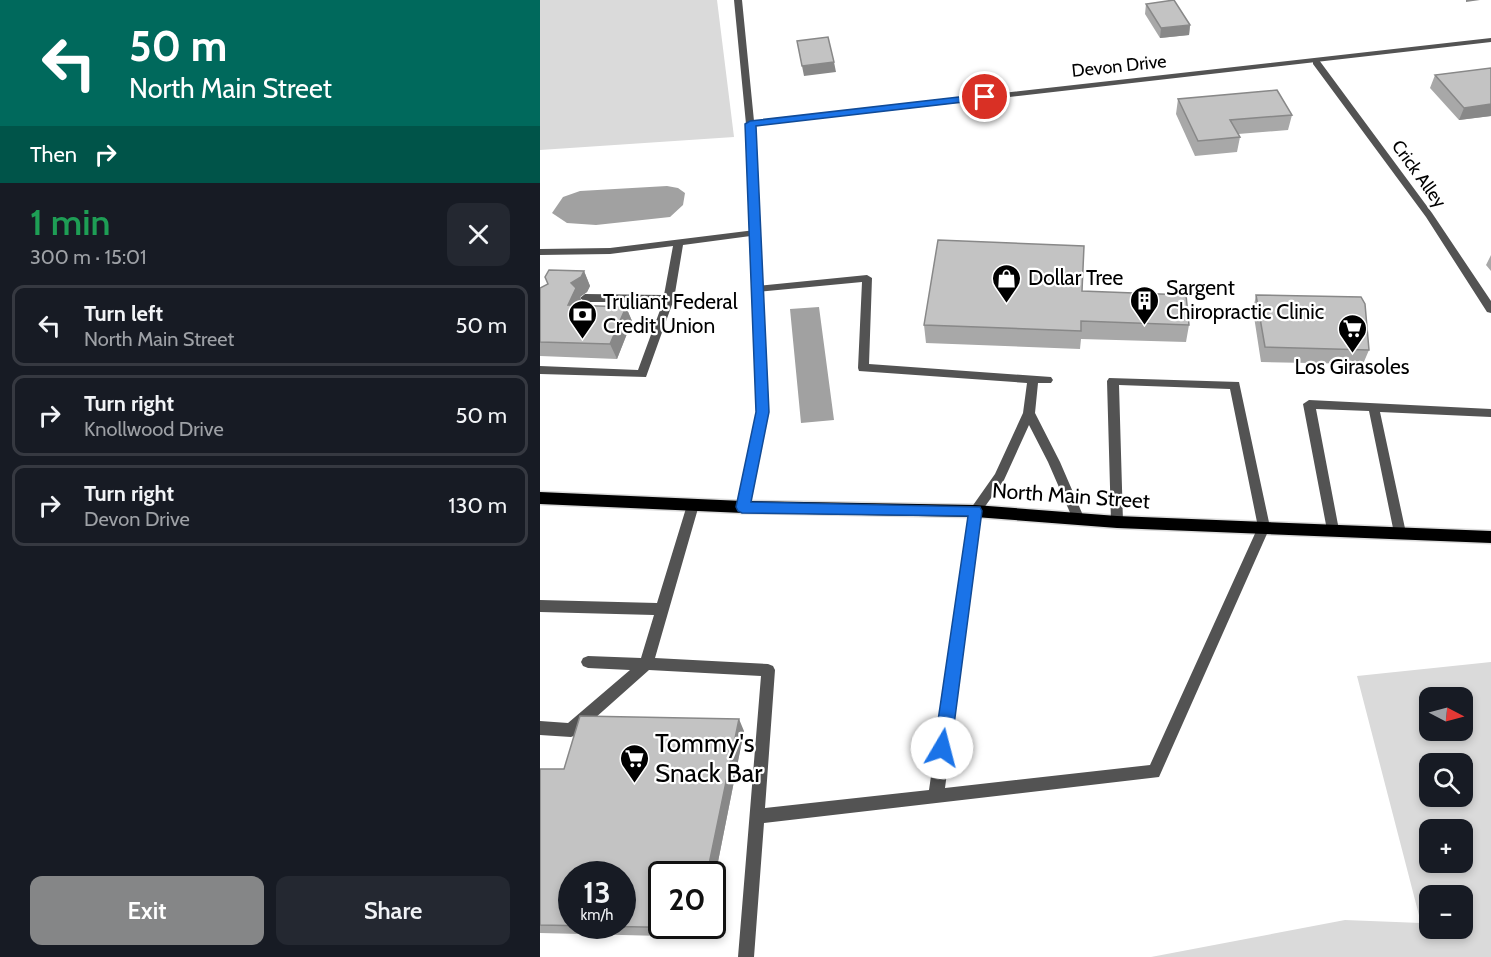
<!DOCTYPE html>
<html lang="en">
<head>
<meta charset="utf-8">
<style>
  :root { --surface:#171b24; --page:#242831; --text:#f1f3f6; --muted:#9ea1a6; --line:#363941; --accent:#858687 }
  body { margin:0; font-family:Cabin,sans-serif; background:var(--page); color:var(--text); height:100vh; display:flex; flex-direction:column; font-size:22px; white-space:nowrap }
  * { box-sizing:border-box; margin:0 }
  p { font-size:20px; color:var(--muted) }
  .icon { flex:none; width:33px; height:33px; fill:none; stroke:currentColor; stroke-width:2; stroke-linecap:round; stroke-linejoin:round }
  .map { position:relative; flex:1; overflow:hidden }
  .side { display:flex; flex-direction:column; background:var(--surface); width:540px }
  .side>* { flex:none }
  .hud { background:#00695c; color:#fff; overflow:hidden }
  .needle { width:39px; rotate:96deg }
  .tools { position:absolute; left:879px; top:687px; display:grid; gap:12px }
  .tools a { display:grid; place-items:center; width:54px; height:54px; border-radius:12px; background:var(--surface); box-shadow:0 3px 9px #0003; font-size:30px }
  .speed { position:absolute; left:18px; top:861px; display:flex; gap:12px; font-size:30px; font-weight:700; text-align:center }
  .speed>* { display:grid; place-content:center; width:78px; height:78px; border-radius:50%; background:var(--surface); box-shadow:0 3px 9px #0003; line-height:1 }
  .speed small { font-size:15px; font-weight:400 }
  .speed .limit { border:3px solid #111; border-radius:9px; background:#fff; color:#111 }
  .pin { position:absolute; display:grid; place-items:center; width:51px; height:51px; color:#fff; margin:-26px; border:3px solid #fff; border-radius:50%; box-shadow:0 2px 6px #0007 }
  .me { position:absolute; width:66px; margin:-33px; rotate:8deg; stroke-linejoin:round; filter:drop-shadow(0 0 4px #0008) }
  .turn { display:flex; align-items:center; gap:21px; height:126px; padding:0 30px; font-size:27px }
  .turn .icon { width:78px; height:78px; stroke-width:2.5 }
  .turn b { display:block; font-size:42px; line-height:51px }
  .then { display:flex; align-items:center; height:57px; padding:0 30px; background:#0003; gap:12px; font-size:22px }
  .round { display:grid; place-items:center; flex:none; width:63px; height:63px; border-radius:12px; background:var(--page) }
  .overview { display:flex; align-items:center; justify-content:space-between; height:102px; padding:0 30px }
  h1 { font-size:36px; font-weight:600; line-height:45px; color:#1e9e55 }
  .action { display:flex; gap:12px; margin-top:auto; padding:12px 30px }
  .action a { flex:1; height:69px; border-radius:12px; background:var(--accent); color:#fff; font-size:24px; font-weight:600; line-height:69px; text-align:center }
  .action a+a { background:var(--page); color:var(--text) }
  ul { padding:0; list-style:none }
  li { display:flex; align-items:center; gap:18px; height:81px; margin:0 12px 9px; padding:0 18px; border:3px solid var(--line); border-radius:12px }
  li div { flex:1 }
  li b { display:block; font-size:22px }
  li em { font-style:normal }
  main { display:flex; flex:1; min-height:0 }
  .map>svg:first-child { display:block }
  .green { fill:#dadada; fill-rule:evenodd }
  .water { fill:#a1a1a1 }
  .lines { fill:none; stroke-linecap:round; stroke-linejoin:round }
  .primary-casing { stroke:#dbdbdb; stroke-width:3 }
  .service { fill:#535353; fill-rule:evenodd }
  .minor { fill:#535353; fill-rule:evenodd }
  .primary { fill:#000; fill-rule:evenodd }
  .wall { fill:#a8a8a8 }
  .shaded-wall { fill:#888 }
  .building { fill:#c3c3c3; stroke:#888; stroke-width:1.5; fill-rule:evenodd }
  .route { fill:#1a73e8; stroke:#114b97; stroke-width:1.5 }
  .labels { text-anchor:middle; stroke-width:4.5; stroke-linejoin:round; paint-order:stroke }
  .far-street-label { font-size:18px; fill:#000; stroke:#fff }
  .poi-label { font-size:21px; fill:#000; stroke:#fff; text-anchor:start }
  .street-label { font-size:21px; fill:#000; stroke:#fff }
  .near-poi-label { font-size:26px; fill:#000; stroke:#fff; text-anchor:start }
</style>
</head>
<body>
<main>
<section class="side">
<div class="hud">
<div class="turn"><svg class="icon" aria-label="left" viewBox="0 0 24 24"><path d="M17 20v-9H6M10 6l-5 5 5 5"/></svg><div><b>50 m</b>North Main Street</div></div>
<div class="then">Then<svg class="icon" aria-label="right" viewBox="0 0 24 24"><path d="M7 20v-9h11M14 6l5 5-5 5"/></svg></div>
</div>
<div class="overview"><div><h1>1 min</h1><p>300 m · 15:01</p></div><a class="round"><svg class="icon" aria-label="close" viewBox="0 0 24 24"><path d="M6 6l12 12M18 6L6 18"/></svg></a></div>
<ul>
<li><svg class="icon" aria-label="left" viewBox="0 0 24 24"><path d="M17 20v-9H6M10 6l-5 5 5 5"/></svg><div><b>Turn left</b><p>North Main Street</p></div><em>50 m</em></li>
<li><svg class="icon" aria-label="right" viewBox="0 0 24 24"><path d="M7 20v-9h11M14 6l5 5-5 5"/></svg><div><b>Turn right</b><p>Knollwood Drive</p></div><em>50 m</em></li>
<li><svg class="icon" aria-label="right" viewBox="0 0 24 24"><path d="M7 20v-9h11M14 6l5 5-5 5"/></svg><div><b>Turn right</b><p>Devon Drive</p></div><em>130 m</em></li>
</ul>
<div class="action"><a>Exit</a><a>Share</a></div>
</section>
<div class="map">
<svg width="951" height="957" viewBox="0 0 951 957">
  <rect width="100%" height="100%" fill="#fff"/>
  <path class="green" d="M0 0H177L194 137 0 150Z
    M951 662V957H611L805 920 881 923 817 676ZM890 698H922V730H890ZM890 764H922V796H890ZM890 830H922V862H890ZM890 896H922V928H890Z"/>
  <path class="water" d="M127 186 138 188 145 193 143 205 130 217 56 225 27 223 12 213 23 197 40 191Z
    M279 307 294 420 261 423 250 309Z"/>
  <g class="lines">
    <defs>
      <path id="primary" d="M0 492 203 501 435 505 577 516 951 531V543L577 528 435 517 203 513 0 504Z"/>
    </defs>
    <use href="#primary" class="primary-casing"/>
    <path class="service" d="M773 60H779L892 213 951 301V313L947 312 886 217 773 64Z
      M215 230 218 231V235L143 245 134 299 106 377 0 374V366L98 370 123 302H45L40 298 45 294 124 295 133 246 70 254 0 255V249L70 248Z
      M327 275 332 278 329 364 511 377 513 380 511 383H498L495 413 520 462 545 520 543 524H535L508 462 489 425 464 480 441 512 405 788 610 765 718 527 690 389 579 385 583 522 581 526H573L571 522 567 381 569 378 699 382 730 527 619 777 224 823 214 957H198L221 676 109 670 36 735 31 737 0 735V721L28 723 90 670 48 668 43 666 41 662 43 658 48 656 101 658 114 615 0 612V600L117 603 147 505 149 502H157L159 505 115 658 228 664 233 666 235 670 225 808 389 790 429 511 455 474 483 413 487 383 319 371 318 368 322 282 218 292 213 289 218 286Z
      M769 400 951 409V417L840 412 866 533 864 537 860 538 856 537 854 533 829 411 776 409 799 530 797 534H789L787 530 763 404Z"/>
    <path class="minor" d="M194 0H202L214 121 951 38V42L214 126 229 412 209 507 207 510H199L197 507 217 412 206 124Z"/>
    <use href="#primary" class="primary"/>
  </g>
  <path class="wall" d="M606 4 650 25 649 35 620 38 605 14Z
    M951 68V116L919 120 890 88 895 75Z
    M638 99 752 115 748 130 698 134 700 137 697 152 655 156 636 114Z
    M951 255V271L946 265Z
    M44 271 50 286 47 292 40 297 42 303 41 305 86 307 92 321 77 359 0 356V288L8 284 5 277Z
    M542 291 649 325 646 342 541 339 540 349 386 343 384 325Z
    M716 295 829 350 823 364 721 362 713 310Z
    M204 731 172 892V874L164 937 0 933V769H24Z"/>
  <path class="shaded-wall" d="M926 0H940L926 2Z
    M650 25 649 35 620 38 621 28Z
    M294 62 296 72 264 76 262 66Z
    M951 104V116L919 120 924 108Z
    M44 271 50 286 47 292 40 297 42 303 35 319 28 305 31 283Z
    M86 307 92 321 77 359 70 344Z
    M199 719 204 731 172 892V874H167Z
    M157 926H166L164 937 156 928Z"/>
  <path class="building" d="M634 0 650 25 621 28 606 4Z
    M288 37 294 62 262 66 257 41Z
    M951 68V104L924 108 895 75Z
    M737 90 752 115 690 120 700 137 658 141 638 99Z
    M398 240 544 246 542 291 646 295 649 325 541 321V331L384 325Z
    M9 270 44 271 41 277 31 283 36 288 28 305 86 307 70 344 0 342V288L8 284 5 277Z
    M716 295 821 297 825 304 829 350 725 347Z
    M40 716 199 719 167 874H122V926H157L156 928 0 925V769H24ZM32 874H82V926H32Z"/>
  <path class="route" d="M445 94 449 95V99L216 126 229 412 211 502 440 507 442 511 411 748 408 754 402 756 396 754 394 748 428 516 202 513 198 511 196 507 216 412 205 124 210 121Z"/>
  <defs>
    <symbol id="shop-pin" viewBox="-11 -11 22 30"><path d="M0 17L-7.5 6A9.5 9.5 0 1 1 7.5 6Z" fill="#000" stroke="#fff"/><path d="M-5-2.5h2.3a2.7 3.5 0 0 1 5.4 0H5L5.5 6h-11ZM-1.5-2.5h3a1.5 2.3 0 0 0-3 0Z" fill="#fff"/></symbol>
    <symbol id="building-pin" viewBox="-11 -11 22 30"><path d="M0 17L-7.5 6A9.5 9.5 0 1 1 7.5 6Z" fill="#000" stroke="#fff"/><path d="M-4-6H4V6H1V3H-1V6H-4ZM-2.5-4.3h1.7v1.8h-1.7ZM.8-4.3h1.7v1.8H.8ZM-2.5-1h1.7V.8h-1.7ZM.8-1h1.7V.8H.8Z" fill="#fff"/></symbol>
    <symbol id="bank-pin" viewBox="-11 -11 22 30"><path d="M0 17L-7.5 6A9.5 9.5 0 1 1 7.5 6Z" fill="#000" stroke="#fff"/><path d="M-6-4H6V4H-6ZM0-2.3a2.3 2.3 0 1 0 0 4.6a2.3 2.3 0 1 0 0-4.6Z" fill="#fff"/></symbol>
    <symbol id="supermarket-pin" viewBox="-11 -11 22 30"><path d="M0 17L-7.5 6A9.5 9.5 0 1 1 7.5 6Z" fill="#000" stroke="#fff"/><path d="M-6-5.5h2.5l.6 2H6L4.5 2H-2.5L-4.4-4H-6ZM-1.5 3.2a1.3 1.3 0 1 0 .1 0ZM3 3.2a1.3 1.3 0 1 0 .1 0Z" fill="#fff"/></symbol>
  </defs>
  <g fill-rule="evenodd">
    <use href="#shop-pin" x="450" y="262" width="33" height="45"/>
    <use href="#building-pin" x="588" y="284" width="33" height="45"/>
    <use href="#bank-pin" x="26" y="298" width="33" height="45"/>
    <use href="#supermarket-pin" x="796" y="312" width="33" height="45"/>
    <use href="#supermarket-pin" x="78" y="742" width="33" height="45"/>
  </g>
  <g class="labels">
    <g class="far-street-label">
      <text transform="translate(579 66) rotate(-6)" y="6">Devon Drive</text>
      <text transform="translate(879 174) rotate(54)" y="6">Crick Alley</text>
    </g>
    <g class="poi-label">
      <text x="488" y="285">Dollar Tree</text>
      <text x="626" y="295">Sargent<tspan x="626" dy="24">Chiropractic Clinic</tspan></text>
      <text x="63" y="309">Truliant Federal<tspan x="63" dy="24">Credit Union</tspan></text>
      <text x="812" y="374" text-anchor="middle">Los Girasoles</text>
    </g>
    <g class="street-label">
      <text transform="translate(531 496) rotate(4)" y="7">North Main Street</text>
    </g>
    <g class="near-poi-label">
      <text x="115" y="752">Tommy's<tspan x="115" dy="30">Snack Bar</tspan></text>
    </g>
  </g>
</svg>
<div class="tools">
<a><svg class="needle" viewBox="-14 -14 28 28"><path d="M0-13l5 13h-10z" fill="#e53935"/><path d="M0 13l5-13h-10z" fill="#9ea1a6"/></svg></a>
<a><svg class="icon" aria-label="search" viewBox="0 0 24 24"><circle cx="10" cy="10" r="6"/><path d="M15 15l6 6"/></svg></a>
<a>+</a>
<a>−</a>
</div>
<div class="speed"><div>13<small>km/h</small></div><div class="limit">20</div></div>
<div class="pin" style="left:445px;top:97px;background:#d93025"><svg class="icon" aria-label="arrive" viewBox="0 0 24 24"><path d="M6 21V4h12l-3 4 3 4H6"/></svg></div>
<svg class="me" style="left:402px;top:748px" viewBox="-20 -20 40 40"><circle r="19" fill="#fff"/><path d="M0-13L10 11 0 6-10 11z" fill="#1a73e8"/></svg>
</div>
</main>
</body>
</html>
